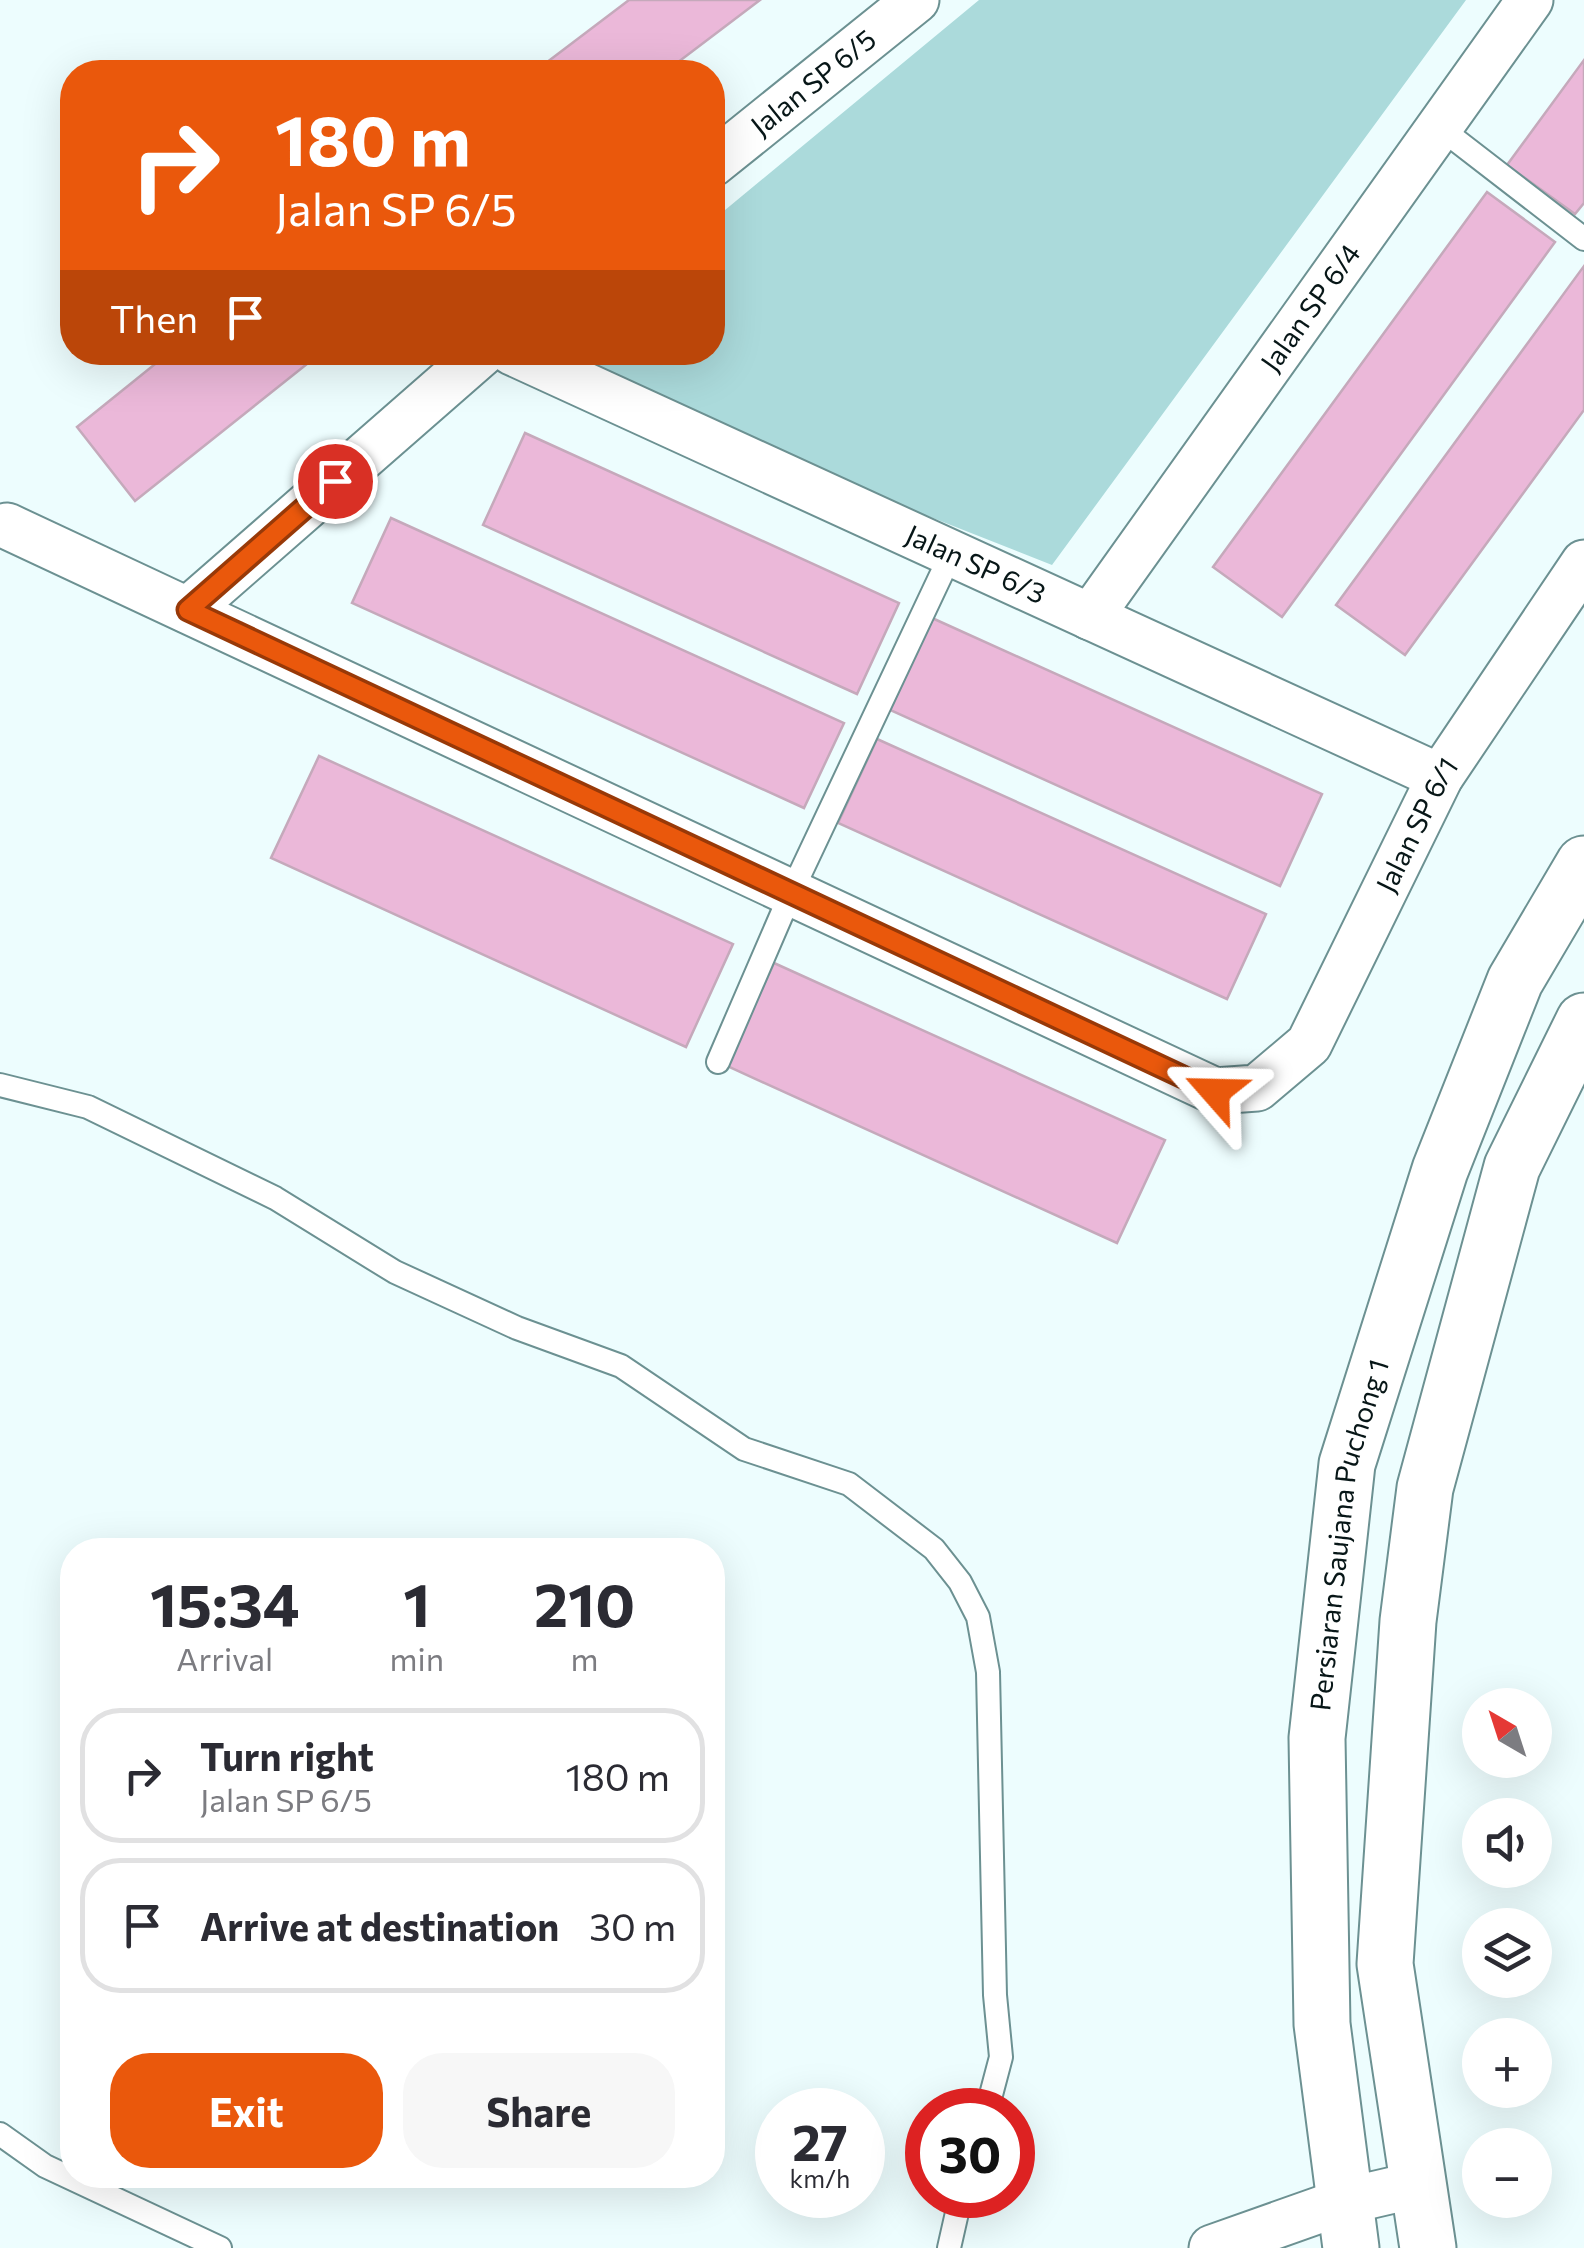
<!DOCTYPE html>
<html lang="en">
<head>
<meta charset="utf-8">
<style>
  :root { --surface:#fff; --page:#f7f7f7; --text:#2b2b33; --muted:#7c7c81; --line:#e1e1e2; --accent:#ea580c }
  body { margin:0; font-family:Commissioner,sans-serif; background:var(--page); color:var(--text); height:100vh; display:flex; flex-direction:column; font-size:38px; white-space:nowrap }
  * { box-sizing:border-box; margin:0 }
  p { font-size:32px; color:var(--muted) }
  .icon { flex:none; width:55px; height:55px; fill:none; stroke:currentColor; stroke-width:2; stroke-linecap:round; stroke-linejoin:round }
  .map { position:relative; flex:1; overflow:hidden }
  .side { position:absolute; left:60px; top:1538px; width:665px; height:650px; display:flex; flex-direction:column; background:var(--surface); border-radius:40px; box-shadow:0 10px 40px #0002 }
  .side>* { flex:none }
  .top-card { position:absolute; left:60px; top:60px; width:665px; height:305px; border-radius:40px; box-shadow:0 10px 40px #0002; background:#ea580c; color:#fff; overflow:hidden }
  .needle { width:65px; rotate:321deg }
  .buttons { position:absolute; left:1462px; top:1688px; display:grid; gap:20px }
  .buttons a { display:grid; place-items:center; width:90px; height:90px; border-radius:50%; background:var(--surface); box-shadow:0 10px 40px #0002; font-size:50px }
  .speed { position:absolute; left:755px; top:2088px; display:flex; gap:20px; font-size:50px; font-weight:700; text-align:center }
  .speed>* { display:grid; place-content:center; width:130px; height:130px; border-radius:50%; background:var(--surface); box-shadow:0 10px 40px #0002; line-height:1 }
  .speed small { font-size:25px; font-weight:400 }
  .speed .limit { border:15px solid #d22; background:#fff; color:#111 }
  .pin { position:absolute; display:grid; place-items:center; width:85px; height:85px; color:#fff; margin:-42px; border:5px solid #fff; border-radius:50%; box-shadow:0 2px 10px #0007 }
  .me { position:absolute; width:110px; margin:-55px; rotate:295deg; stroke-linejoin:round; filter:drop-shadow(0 0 8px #0008) }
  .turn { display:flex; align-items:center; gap:35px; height:210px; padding:0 50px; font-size:45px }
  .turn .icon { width:130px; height:130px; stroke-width:2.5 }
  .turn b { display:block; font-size:70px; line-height:85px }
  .then { display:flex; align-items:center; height:95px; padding:0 50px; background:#0003; gap:20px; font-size:38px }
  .eta { display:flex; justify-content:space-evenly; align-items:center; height:170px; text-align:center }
  .eta b { font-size:60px; font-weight:700; line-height:70px }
  .cta { display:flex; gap:20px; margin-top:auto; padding:20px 50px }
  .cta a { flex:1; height:115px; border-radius:40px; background:var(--accent); color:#fff; font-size:40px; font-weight:700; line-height:115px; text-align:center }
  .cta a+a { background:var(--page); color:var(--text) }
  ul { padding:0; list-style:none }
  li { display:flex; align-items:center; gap:30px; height:135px; margin:0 20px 15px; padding:0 30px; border:5px solid var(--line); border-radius:40px }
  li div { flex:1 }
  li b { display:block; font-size:38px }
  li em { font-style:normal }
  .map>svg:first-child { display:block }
  .green { fill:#abdadb }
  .building { fill:#ebb8d9; stroke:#c5a9bb; stroke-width:2.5 }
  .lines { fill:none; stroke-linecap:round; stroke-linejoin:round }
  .service-casing { stroke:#6c9192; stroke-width:26 }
  .minor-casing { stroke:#6c9192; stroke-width:49 }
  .tertiary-casing { stroke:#6c9192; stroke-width:59 }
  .service { stroke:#fff; stroke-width:22 }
  .minor { stroke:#fff; stroke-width:45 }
  .tertiary { stroke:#fff; stroke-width:55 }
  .route-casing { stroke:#983908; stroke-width:25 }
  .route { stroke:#ea580c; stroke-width:18 }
  .labels { text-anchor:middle; stroke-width:9; stroke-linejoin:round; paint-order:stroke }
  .street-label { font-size:28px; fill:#071617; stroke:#edfdfe }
</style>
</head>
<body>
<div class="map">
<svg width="1584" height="2248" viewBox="0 0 1584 2248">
  <rect width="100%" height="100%" fill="#edfdfe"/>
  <path class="green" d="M979 0H1466L1052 565 540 363 553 353 712 352 713 220Z"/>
  <path class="building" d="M629 0H760L665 72H534Z
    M1584 60V203L1575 214 1507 165Z
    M1487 192 1555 242 1282 617 1213 567Z
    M1584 266V410L1405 655 1336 605Z
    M170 352H322L135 501 77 427Z
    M525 433 899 603 857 694 483 525Z
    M391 518 844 723 804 808 352 603Z
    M932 618 1322 794 1280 886 890 710Z
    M877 739 1266 914 1227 999 838 823Z
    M319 756 733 944 686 1047 271 858Z
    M774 963 1165 1140 1117 1243 727 1066Z"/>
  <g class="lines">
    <defs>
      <path id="service" d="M1439 127 1584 239
        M718 1062 791 893 951 554
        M0 1085 88 1107 275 1198 395 1272 517 1328 621 1366 744 1449 849 1484 934 1549 960 1582 978 1617 988 1672 995 1995 1001 2057 987 2110
        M0 2134 45 2166 220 2248
        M949 2248 961 2195"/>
      <g id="minor">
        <path id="s1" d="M712 164 916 0"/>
        <path id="s2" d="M512 352 1440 777"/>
        <path id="s3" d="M7 526 1215 1091 1257 1088 1309 1044 1440 777 1584 563"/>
        <path d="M188 610 483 352"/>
        <path id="s4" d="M1090 617 1530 0"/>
        <path d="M1212 2248 1342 2202 1415 2185"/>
      </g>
      <g id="tertiary">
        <path id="s5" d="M1351 2248 1322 2024 1317 1738 1347 1464 1440 1170 1515 981 1584 864"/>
        <path d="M1428 2248 1385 1964 1408 1621 1425 1488 1512 1167 1584 1021"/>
      </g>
    </defs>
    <use href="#service" class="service-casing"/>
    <use href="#minor" class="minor-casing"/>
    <use href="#tertiary" class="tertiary-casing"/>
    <use href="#service" class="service"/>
    <use href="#minor" class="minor"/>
    <use href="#tertiary" class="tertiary"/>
  </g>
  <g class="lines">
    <defs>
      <path id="route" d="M335 481 188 610 1215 1092"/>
    </defs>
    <use href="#route" class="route-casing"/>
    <use href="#route" class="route"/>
  </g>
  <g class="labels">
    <g class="street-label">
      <text dy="10" stroke="none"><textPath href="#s1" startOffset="130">Jalan SP 6/5</textPath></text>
      <text dy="10" stroke="none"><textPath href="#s4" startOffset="380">Jalan SP 6/4</textPath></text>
      <text dy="10" stroke="none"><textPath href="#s2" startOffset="510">Jalan SP 6/3</textPath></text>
      <text dy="10" stroke="none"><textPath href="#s3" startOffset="1688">Jalan SP 6/1</textPath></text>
      <text dy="10" stroke="none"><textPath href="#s5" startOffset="718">Persiaran Saujana Puchong 1</textPath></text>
    </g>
  </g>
</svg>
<div class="buttons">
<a><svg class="needle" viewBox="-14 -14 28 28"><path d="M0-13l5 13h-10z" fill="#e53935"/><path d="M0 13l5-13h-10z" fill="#7c7c81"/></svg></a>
<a><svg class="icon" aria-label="sound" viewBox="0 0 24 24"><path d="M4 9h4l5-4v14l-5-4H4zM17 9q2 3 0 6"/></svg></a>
<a><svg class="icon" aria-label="layers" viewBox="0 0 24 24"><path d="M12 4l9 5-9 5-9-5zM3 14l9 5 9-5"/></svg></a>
<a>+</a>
<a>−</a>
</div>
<div class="speed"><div>27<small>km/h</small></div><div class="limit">30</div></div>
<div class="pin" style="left:335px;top:481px;background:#d93025"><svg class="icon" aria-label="arrive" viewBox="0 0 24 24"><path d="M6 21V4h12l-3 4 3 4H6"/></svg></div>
<svg class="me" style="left:1215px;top:1092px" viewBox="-20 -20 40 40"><path d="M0-17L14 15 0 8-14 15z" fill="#ea580c" stroke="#fff" stroke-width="4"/></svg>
<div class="top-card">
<div class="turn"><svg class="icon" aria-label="right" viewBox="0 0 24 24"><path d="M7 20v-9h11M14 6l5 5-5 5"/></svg><div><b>180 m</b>Jalan SP 6/5</div></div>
<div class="then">Then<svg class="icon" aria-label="arrive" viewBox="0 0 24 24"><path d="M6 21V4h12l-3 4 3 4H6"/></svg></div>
</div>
<section class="side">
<div class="eta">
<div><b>15:34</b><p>Arrival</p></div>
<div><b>1</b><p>min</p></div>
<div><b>210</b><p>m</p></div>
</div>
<ul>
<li><svg class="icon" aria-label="right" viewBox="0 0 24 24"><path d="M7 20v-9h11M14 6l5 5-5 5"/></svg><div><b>Turn right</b><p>Jalan SP 6/5</p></div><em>180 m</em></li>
<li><svg class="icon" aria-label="arrive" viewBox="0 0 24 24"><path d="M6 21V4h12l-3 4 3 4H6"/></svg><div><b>Arrive at destination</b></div><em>30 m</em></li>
</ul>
<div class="cta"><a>Exit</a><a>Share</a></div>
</section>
</div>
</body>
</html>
